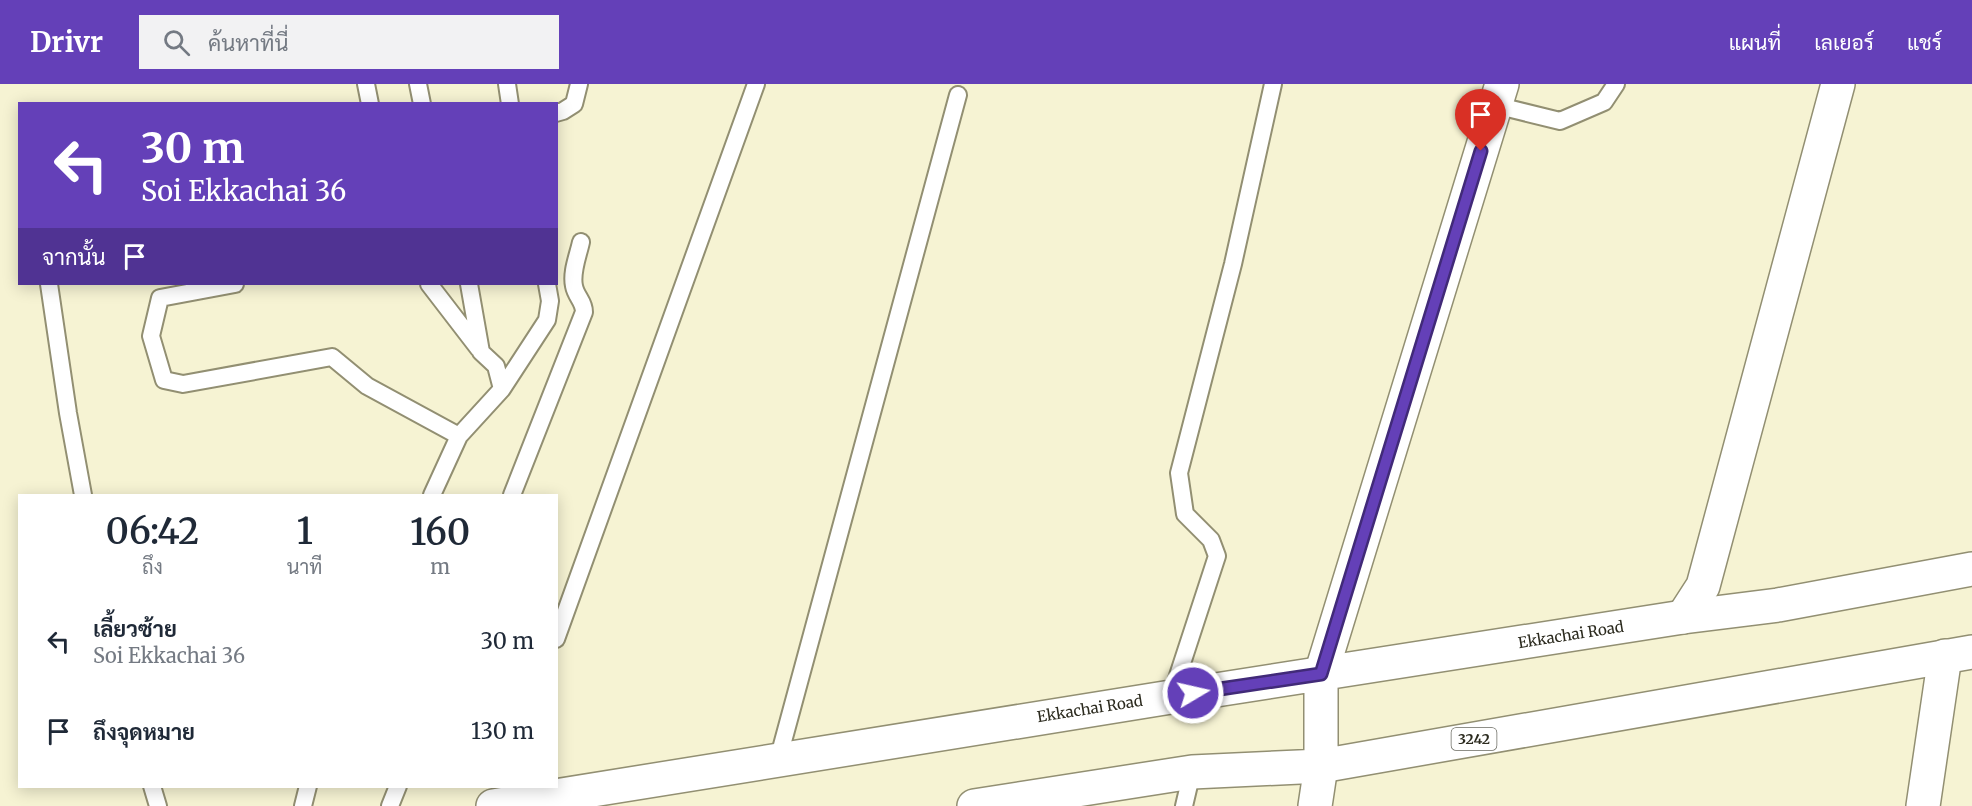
<!DOCTYPE html>
<html lang="th">
<head>
<meta charset="utf-8">
<style>
  :root { --surface:#fff; --page:#f2f2f3; --text:#1f2937; --muted:#747a83; --accent:#6440b8 }
  body { margin:0; font-family:Merriweather,Sarabun,serif; background:var(--page); color:var(--text); height:100vh; display:flex; flex-direction:column; font-size:22px; white-space:nowrap }
  * { box-sizing:border-box; margin:0 }
  p { font-size:20px; color:var(--muted) }
  .icon { flex:none; width:33px; height:33px; fill:none; stroke:currentColor; stroke-width:2; stroke-linecap:round; stroke-linejoin:round }
  .map { position:relative; flex:1; overflow:hidden }
  .drawer { position:absolute; left:18px; top:410px; width:540px; height:294px; display:flex; flex-direction:column; background:var(--surface); border-radius:0px; box-shadow:0 3px 15px #0003 }
  .drawer>* { flex:none }
  .guide { position:absolute; left:18px; top:18px; width:540px; height:183px; border-radius:0px; box-shadow:0 3px 15px #0003; background:#6440b8; color:#fff; overflow:hidden }
  .pin { position:absolute; display:grid; place-items:center; width:51px; height:51px; color:#fff; margin:-62px -26px; border-radius:50% 50% 50% 0; rotate:-45deg; box-shadow:0 0 6px #0007 }
  .pin .icon { rotate:45deg }
  .me { position:absolute; width:66px; margin:-33px; rotate:81deg; stroke-linejoin:round; filter:drop-shadow(0 0 4px #0008) }
  .turn { display:flex; align-items:center; gap:21px; height:126px; padding:0 24px; font-size:27px }
  .turn .icon { width:78px; height:78px; stroke-width:2.5 }
  .turn b { display:block; font-size:42px; line-height:51px }
  .then { display:flex; align-items:center; height:57px; padding:0 24px; background:#0003; gap:12px; font-size:22px }
  .eta { display:flex; justify-content:space-evenly; align-items:center; height:102px; text-align:center }
  .eta b { font-size:36px; font-weight:600; line-height:42px }
  ul { padding:0; list-style:none }
  li { display:flex; align-items:center; gap:18px; height:90px; padding:0 24px }
  li div { flex:1 }
  li b { display:block; font-size:22px }
  li em { font-style:normal }
  header { display:flex; align-items:center; gap:36px; box-sizing:border-box; height:84px; padding:0 30px; background:var(--accent); color:#fff }
  header strong { font-size:28px }
  nav { display:flex; gap:33px; margin-inline-start:auto; font-size:21px }
  .search { width:420px; height:54px; background:var(--page); display:flex; align-items:center; gap:15px; box-sizing:border-box; padding:0 21px; border-radius:0px; color:var(--muted); font-size:22px }
  .map>svg:first-child { display:block }
  .lines { fill:none; stroke-linecap:round; stroke-linejoin:round }
  .service-casing { stroke:#928f72; stroke-width:20 }
  .minor-casing { stroke:#928f72; stroke-width:36 }
  .primary-casing { stroke:#928f72; stroke-width:36 }
  .service { stroke:#fff; stroke-width:16 }
  .minor { stroke:#fff; stroke-width:33 }
  .primary { stroke:#fff; stroke-width:33 }
  .route-casing { stroke:#412a78; stroke-width:15 }
  .route { stroke:#6440b8; stroke-width:10 }
  .labels { text-anchor:middle; stroke-width:6; stroke-linejoin:round; paint-order:stroke }
  .shield { fill:#fff; stroke:#6b6b62; stroke-width:1.5 }
  .shield-label { font-size:14px; font-weight:bold; fill:#2c2b1f }
  .street-label { font-size:15px; fill:#2c2b1f; stroke:#fff }
</style>
</head>
<body>
<header>
<strong>Drivr</strong>
<div class="search"><svg class="icon" aria-label="search" viewBox="0 0 24 24"><circle cx="10" cy="10" r="6"/><path d="M15 15l6 6"/></svg>ค้นหาที่นี่</div>
<nav><a>แผนที่</a><a>เลเยอร์</a><a>แชร์</a></nav>
</header>
<div class="map">
<svg width="1972" height="722" viewBox="0 0 1972 722">
  <rect width="100%" height="100%" fill="#f6f3d3"/>
  <g class="lines">
    <defs>
      <path id="service" d="M366 0 370 20
        M418 0 422 20
        M507 0 510 20
        M1495 21 1560 37 1604 18 1616 0
        M556 29 563 27 574 20 579 0
        M49 200 68 329 83 411
        M235 200 160 214 151 252 164 296 183 300 332 273 367 302 459 352
        M429 200 479 265
        M502 305 547 236 550 217 547 200
        M432 411 459 352 502 305 496 282 481 268 469 200
        M512 411 584 228C584 217 576 213 574 202 571 188 578 172 581 158
        M556 555 756 0
        M1171 613 1217 472 1211 456 1185 430 1179 389 1233 180 1273 0
        M778 676 958 11
        M152 702 158 722
        M303 722 308 702
        M390 722 398 702
        M1184 722 1192 688"/>
      <path id="minor" d="M1683 533 1703 502 1838 0
        M1321 590 1502 0
        M1315 722 1321 682
        M1923 722 1945 572"/>
      <path id="primary" d="M1321 590V682
        M493 722 1171 613 1683 533 1778 521 1972 485
        M974 722 1192 688 1321 682 1972 568"/>
    </defs>
    <use href="#service" class="service-casing"/>
    <use href="#minor" class="minor-casing"/>
    <use href="#primary" class="primary-casing"/>
    <use href="#service" class="service"/>
    <use href="#minor" class="minor"/>
    <use href="#primary" class="primary"/>
  </g>
  <g class="lines">
    <defs>
      <path id="route" d="M1193 609 1321 590 1481 67"/>
    </defs>
    <use href="#route" class="route-casing"/>
    <use href="#route" class="route"/>
  </g>
  <g class="labels">
    <rect class="shield" x="1451.5" y="644" width="45" height="22" rx="4.5"/>
    <g class="shield-label">
      <text x="1474" y="660">3242</text>
    </g>
    <g class="street-label">
      <text transform="translate(1571 551) rotate(-9)" y="5">Ekkachai Road</text>
      <text transform="translate(1090 625) rotate(-9)" y="5">Ekkachai Road</text>
    </g>
  </g>
</svg>
<div class="pin" style="left:1481px;top:67px;background:#d93025"><svg class="icon" aria-label="arrive" viewBox="0 0 24 24"><path d="M6 21V4h12l-3 4 3 4H6"/></svg></div>
<svg class="me" style="left:1193px;top:609px" viewBox="-20 -20 40 40"><circle r="17" fill="#6440b8" stroke="#fff" stroke-width="3"/><path d="M0-11L8 9 0 5-8 9z" fill="#fff"/></svg>
<div class="guide">
<div class="turn"><svg class="icon" aria-label="left" viewBox="0 0 24 24"><path d="M17 20v-9H6M10 6l-5 5 5 5"/></svg><div><b>30 m</b>Soi Ekkachai 36</div></div>
<div class="then">จากนั้น<svg class="icon" aria-label="arrive" viewBox="0 0 24 24"><path d="M6 21V4h12l-3 4 3 4H6"/></svg></div>
</div>
<section class="drawer">
<div class="eta">
<div><b>06:42</b><p>ถึง</p></div>
<div><b>1</b><p>นาที</p></div>
<div><b>160</b><p>m</p></div>
</div>
<ul>
<li><svg class="icon" aria-label="left" viewBox="0 0 24 24"><path d="M17 20v-9H6M10 6l-5 5 5 5"/></svg><div><b>เลี้ยวซ้าย</b><p>Soi Ekkachai 36</p></div><em>30 m</em></li>
<li><svg class="icon" aria-label="arrive" viewBox="0 0 24 24"><path d="M6 21V4h12l-3 4 3 4H6"/></svg><div><b>ถึงจุดหมาย</b></div><em>130 m</em></li>
</ul>
</section>
</div>
</body>
</html>
